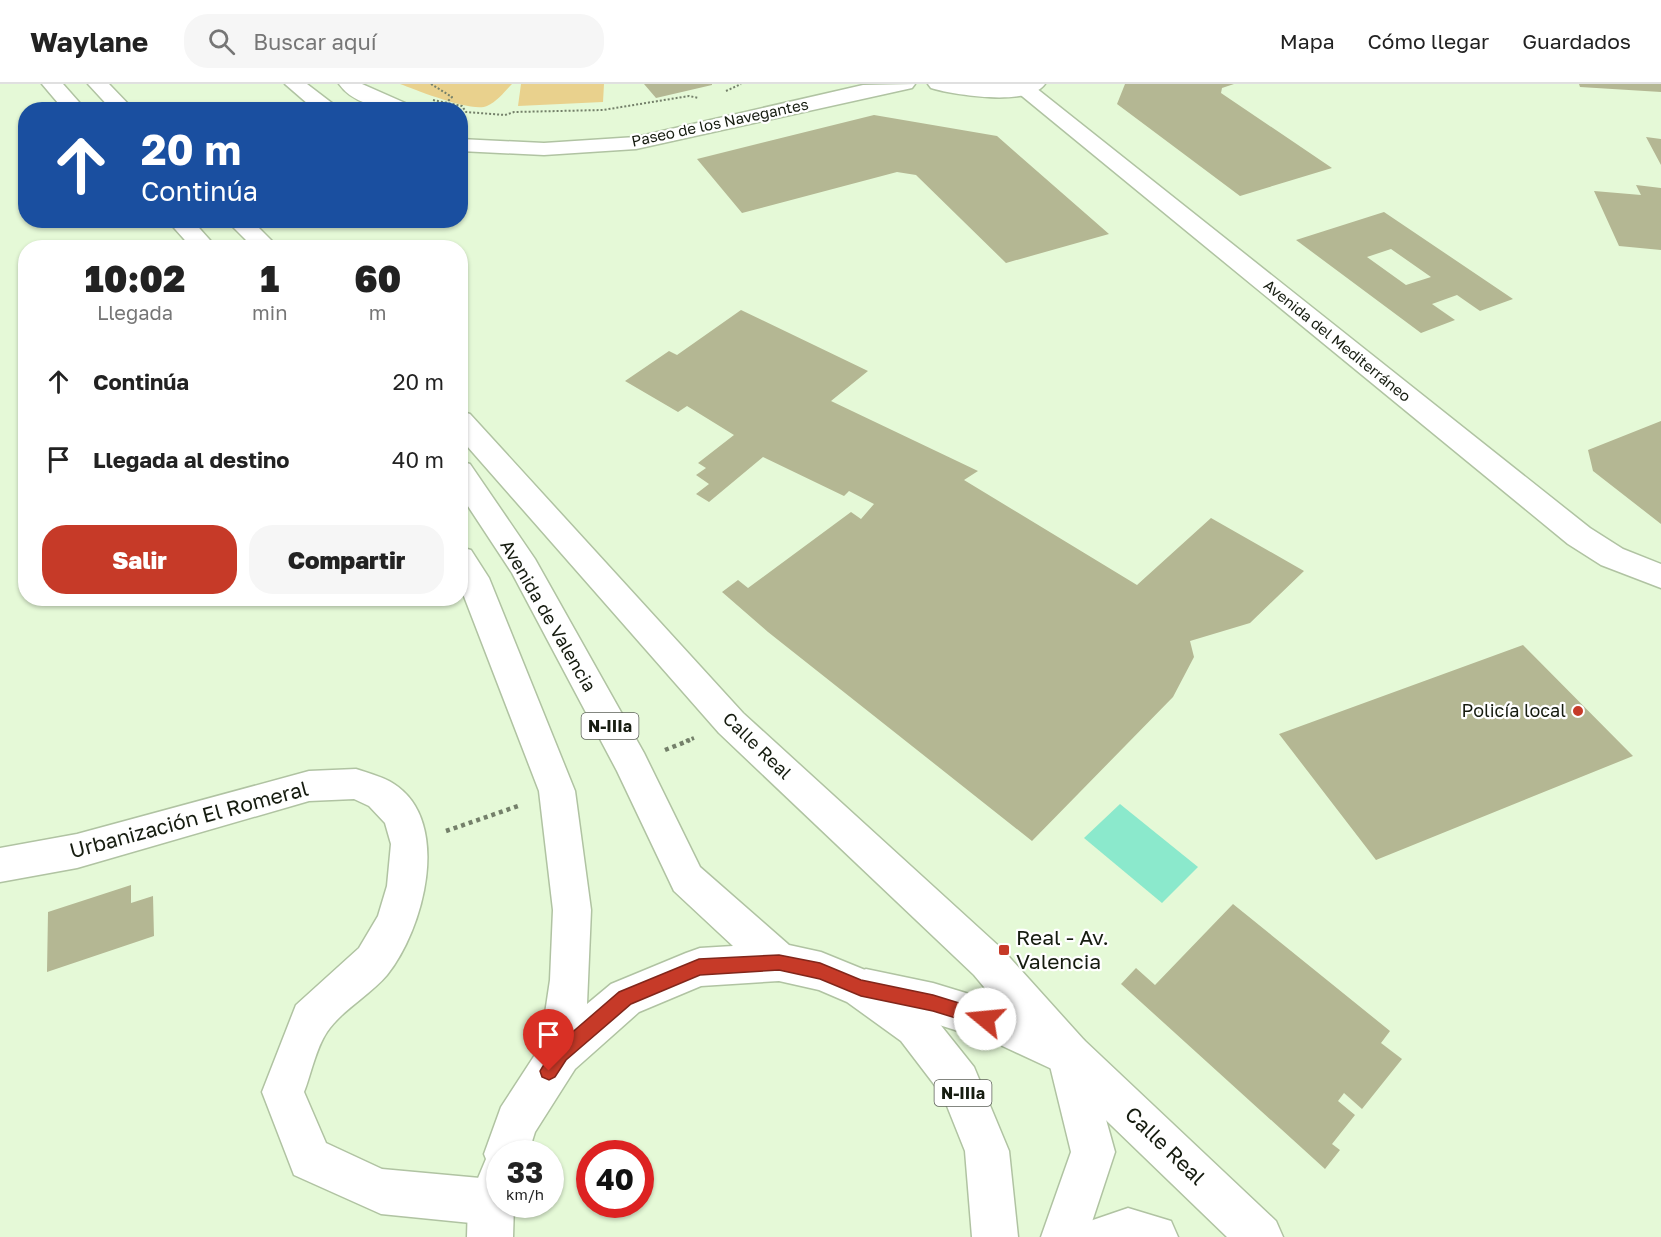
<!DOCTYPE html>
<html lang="es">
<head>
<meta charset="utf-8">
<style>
  :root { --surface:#fff; --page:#f6f6f6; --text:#222; --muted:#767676; --line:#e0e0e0; --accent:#c63a28 }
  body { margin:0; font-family:"Golos Text",sans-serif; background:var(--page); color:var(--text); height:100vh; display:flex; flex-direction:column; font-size:22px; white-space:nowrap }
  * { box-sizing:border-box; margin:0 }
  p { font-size:20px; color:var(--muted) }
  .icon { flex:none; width:33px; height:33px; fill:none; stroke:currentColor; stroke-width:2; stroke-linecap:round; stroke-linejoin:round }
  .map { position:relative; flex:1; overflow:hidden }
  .panel { position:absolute; left:18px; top:156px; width:450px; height:366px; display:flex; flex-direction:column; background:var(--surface); border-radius:24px; box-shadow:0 2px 4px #0004 }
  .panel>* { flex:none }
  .guide { position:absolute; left:18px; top:18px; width:450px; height:126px; border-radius:24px; box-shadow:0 2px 4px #0004; background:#1a4fa0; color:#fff; overflow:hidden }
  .speed { position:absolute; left:486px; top:1056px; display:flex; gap:12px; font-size:30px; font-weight:700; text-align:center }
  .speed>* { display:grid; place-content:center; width:78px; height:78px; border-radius:50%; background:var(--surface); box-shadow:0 2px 4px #0004; line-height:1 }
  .speed small { font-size:15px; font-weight:400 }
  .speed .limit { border:9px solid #d22; background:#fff; color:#111 }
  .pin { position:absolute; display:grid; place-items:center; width:51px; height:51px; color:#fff; margin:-62px -26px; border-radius:50% 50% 50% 0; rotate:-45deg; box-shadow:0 0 6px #0007 }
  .pin .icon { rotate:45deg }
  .me { position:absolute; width:66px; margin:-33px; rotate:287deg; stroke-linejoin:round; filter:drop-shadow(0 0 4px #0008) }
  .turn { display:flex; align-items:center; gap:21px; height:126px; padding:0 24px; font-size:27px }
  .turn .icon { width:78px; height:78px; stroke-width:2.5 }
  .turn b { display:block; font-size:42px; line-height:51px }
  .eta { display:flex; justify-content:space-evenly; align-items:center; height:102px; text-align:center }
  .eta b { font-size:36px; font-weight:800; line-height:42px }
  .button { display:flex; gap:12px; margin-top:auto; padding:12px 24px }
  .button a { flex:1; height:69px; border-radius:24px; background:var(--accent); color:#fff; font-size:24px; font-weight:800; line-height:69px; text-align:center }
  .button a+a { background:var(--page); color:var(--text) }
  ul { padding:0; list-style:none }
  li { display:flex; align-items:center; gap:18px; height:78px; padding:0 24px }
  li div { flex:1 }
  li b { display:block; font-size:22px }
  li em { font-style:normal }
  header { display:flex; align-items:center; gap:36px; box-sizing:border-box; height:84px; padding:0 30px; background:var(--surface); border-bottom:2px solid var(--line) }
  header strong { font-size:28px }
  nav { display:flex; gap:33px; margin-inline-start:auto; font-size:21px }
  .search { width:420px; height:54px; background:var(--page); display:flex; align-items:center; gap:15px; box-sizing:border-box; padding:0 21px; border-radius:24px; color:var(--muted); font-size:22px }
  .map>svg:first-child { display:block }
  .green { fill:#e9d18d }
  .water { fill:#8be9cc }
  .building { fill:#b4b793; fill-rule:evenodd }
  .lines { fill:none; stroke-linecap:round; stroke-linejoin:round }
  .street-casing { stroke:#b0c3a2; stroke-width:3 }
  .secondary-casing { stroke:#b0c3a2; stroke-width:3 }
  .highway-casing { stroke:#b0c3a2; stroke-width:3 }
  .path-far2 { stroke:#74806a; stroke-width:2; stroke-dasharray:2 2; stroke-linecap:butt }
  .path-far1 { stroke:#74806a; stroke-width:4; stroke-dasharray:3 3; stroke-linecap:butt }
  .path { stroke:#74806a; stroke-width:4.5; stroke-dasharray:4 4; stroke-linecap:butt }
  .street { fill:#fff; fill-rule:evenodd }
  .secondary { fill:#fff; fill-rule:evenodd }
  .highway { fill:#fff; fill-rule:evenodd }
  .route { fill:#c63a28; stroke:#81261a; stroke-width:1.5 }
  .poi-dot { fill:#c63a28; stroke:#fff; stroke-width:2 }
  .labels { text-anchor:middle; stroke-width:4.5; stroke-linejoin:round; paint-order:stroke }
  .far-street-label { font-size:15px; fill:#161c10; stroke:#fff }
  .shield { fill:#fff; stroke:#5c6058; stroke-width:1.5 }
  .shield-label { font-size:16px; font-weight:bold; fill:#161c10 }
  .street-label { font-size:18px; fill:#161c10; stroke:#fff }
  .poi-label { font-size:18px; fill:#161c10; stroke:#fff; text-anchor:end }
  .near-street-label { font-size:21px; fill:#161c10; stroke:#fff }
  .near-poi-label { font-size:21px; fill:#161c10; stroke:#fff; text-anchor:start }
</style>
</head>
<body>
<header>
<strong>Waylane</strong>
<div class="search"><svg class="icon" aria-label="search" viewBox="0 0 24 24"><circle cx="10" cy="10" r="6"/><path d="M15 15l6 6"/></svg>Buscar aquí</div>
<nav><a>Mapa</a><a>Cómo llegar</a><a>Guardados</a></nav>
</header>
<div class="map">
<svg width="1661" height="1153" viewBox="0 0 1661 1153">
  <rect width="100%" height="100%" fill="#e5f9d7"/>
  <path class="green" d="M400 0H512C505 7 497 18 487 22 473 29 416 6 400 0Z
    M521 0H604L603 18 518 22Z"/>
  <path class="water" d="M1120 720 1198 783 1162 819 1084 754Z"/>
  <path class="building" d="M644 0H712V1L656 14Z
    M1125 0H1234L1222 4 1221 9 1332 84 1240 112 1117 20Z
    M1579 0H1661V8L1580 3Z
    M874 31 997 52 1109 150 1006 179 916 91 897 88 742 129 697 75Z
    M1646 53 1661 55V81Z
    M1636 101 1661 104V166L1619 162 1594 107 1641 111Z
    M1384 128 1513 215 1480 227 1457 211 1432 220 1455 236 1421 249 1296 156ZM1391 165 1431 193 1406 201 1367 173Z
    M741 226 868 287 831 317 978 387 964 396 1137 501 1211 434 1304 487 1250 539 1190 557 1194 573 1173 613 1032 757 768 548 722 508 738 496 748 504 851 428 861 435 874 420 849 407 844 412 763 373 709 418 696 410 709 400 696 391 706 384 698 379 734 351 687 322 678 328 625 297 669 267 677 271Z
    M1661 337V440L1593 387 1588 366Z
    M1523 561 1633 672 1376 776 1279 650Z
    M131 801V819L153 812 154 852 47 888 48 828Z
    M1233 820 1390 947 1381 959 1402 975 1362 1025 1344 1009 1338 1017 1355 1031 1332 1060 1340 1066 1325 1085 1121 900 1136 884 1155 901Z"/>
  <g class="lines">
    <defs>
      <path id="street" d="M1017 0H1031L1590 444 1623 465 1661 480V504L1601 481 1568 460 1017 8 1014 4Z
        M460 327 470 330 743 629 1002 865 1084 956 1115 1068 1087 1153H1041L1071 1068 1050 982 974 891 719 649 460 354Z
        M356 685C368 689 384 693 394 700 453 738 423 847 387 891 369 912 342 926 327 948 316 964 311 990 304 1008L326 1059 382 1085 491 1095 500 1099V1120H513L507 1134 491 1141 381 1130 294 1091 262 1008 296 921 359 864 378 832 387 802 391 760 385 739 369 722 354 715 309 717 77 784 0 798V764L77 750 309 687Z"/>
      <path id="secondary" d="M285 0H307L341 26H315Z
        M339 0H362L412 22 415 26C390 26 355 23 339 0Z
        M915 0 912 4 636 65 544 71 460 67V55L544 59 636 53 863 1Z
        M928 0H1045C1029 23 954 11 931 4Z
        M866 885 933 899 1002 920 1084 956 1276 1137 1283 1153H1227L1054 986 996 959 933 939 866 925 852 919 846 905 852 891Z
        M1128 1124 1171 1137 1178 1153H1083L1090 1137Z"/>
      <path id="highway" d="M42 0H63L86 26H64Z
        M88 0H109L134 26H112Z
        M167 136H192L217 164H192Z
        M226 136H251L279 164H254Z
        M460 377 470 380 535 475 644 669 700 783 789 861 821 868 875 890 931 929 974 983 1009 1067 1018 1153H972L965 1067 943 1012 901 957 847 918 819 906 779 897 701 902 639 928 575 985 535 1048 528 1070H500V1120H514L513 1153H467L468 1118 486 1075 484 1070 501 1023 540 963 550 896 553 826 539 707 460 502V463L471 466 489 494 575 707 591 826 587 920 611 900 686 869 700 864 733 862 674 807 617 687 512 489 460 410Z"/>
    </defs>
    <use href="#street" class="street-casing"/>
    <use href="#secondary" class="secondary-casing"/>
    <use href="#highway" class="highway-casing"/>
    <path class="path-far2" d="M431 0 452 13 439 26
      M726 7 741 0
      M433 16 462 22 466 28 505 31 514 28 603 26 689 12 699 14"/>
    <path class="path-far1" d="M686 657 694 654"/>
    <path class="path" d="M665 666 690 656
      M446 747 518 722"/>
    <use href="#street" class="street"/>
    <use href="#secondary" class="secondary"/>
    <use href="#highway" class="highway"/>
  </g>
  <path class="route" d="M779 871 820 879 861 896 933 911 985 927 991 929 994 935 991 941 985 943 933 927 861 912 820 895 779 886 700 891 631 920 566 976 555 993 549 996 542 993 540 987 554 964 619 908 699 875Z"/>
  <g class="poi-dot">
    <circle cx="1578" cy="627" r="6"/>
    <rect x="998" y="860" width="12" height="12" rx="3"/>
  </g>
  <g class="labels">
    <g class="far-street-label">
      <text transform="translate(720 39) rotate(-12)" y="5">Paseo de los Navegantes</text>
      <text transform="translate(1337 257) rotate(39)" y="5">Avenida del Mediterráneo</text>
    </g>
    <g class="shield">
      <rect x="581.5" y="629" width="57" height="26" rx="4.5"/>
      <rect x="934.5" y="996" width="57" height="26" rx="4.5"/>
    </g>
    <g class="shield-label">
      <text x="610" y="648">N-IIIa</text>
      <text x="963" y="1015">N-IIIa</text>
    </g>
    <g class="street-label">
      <text transform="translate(548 532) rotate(60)" y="6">Avenida de Valencia</text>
      <text transform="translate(757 662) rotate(44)" y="6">Calle Real</text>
    </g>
    <g class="poi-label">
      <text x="1566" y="633">Policía local</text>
    </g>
    <g class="near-street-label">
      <text transform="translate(189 736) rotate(-15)" y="7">Urbanización El Romeral</text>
      <text transform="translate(1165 1062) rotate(44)" y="7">Calle Real</text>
    </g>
    <g class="near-poi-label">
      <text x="1016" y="861">Real - Av.<tspan x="1016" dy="24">Valencia</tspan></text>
    </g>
  </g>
</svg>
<div class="speed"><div>33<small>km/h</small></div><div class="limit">40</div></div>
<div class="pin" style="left:549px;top:987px;background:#d93025"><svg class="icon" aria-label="arrive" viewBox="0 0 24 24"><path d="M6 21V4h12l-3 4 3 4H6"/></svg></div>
<svg class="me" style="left:985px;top:935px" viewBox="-20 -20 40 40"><circle r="19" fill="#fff"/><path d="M0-13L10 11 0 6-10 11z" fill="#c63a28"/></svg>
<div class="guide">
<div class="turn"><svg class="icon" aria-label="ahead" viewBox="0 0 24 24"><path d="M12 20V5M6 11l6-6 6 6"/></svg><div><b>20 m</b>Continúa</div></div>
</div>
<section class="panel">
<div class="eta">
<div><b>10:02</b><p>Llegada</p></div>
<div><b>1</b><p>min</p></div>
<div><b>60</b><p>m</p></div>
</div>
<ul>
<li><svg class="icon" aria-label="ahead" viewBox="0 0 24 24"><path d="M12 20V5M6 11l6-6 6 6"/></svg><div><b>Continúa</b></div><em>20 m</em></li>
<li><svg class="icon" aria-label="arrive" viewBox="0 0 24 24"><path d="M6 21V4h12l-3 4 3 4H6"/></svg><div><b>Llegada al destino</b></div><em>40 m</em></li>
</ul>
<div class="button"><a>Salir</a><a>Compartir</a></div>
</section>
</div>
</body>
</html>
